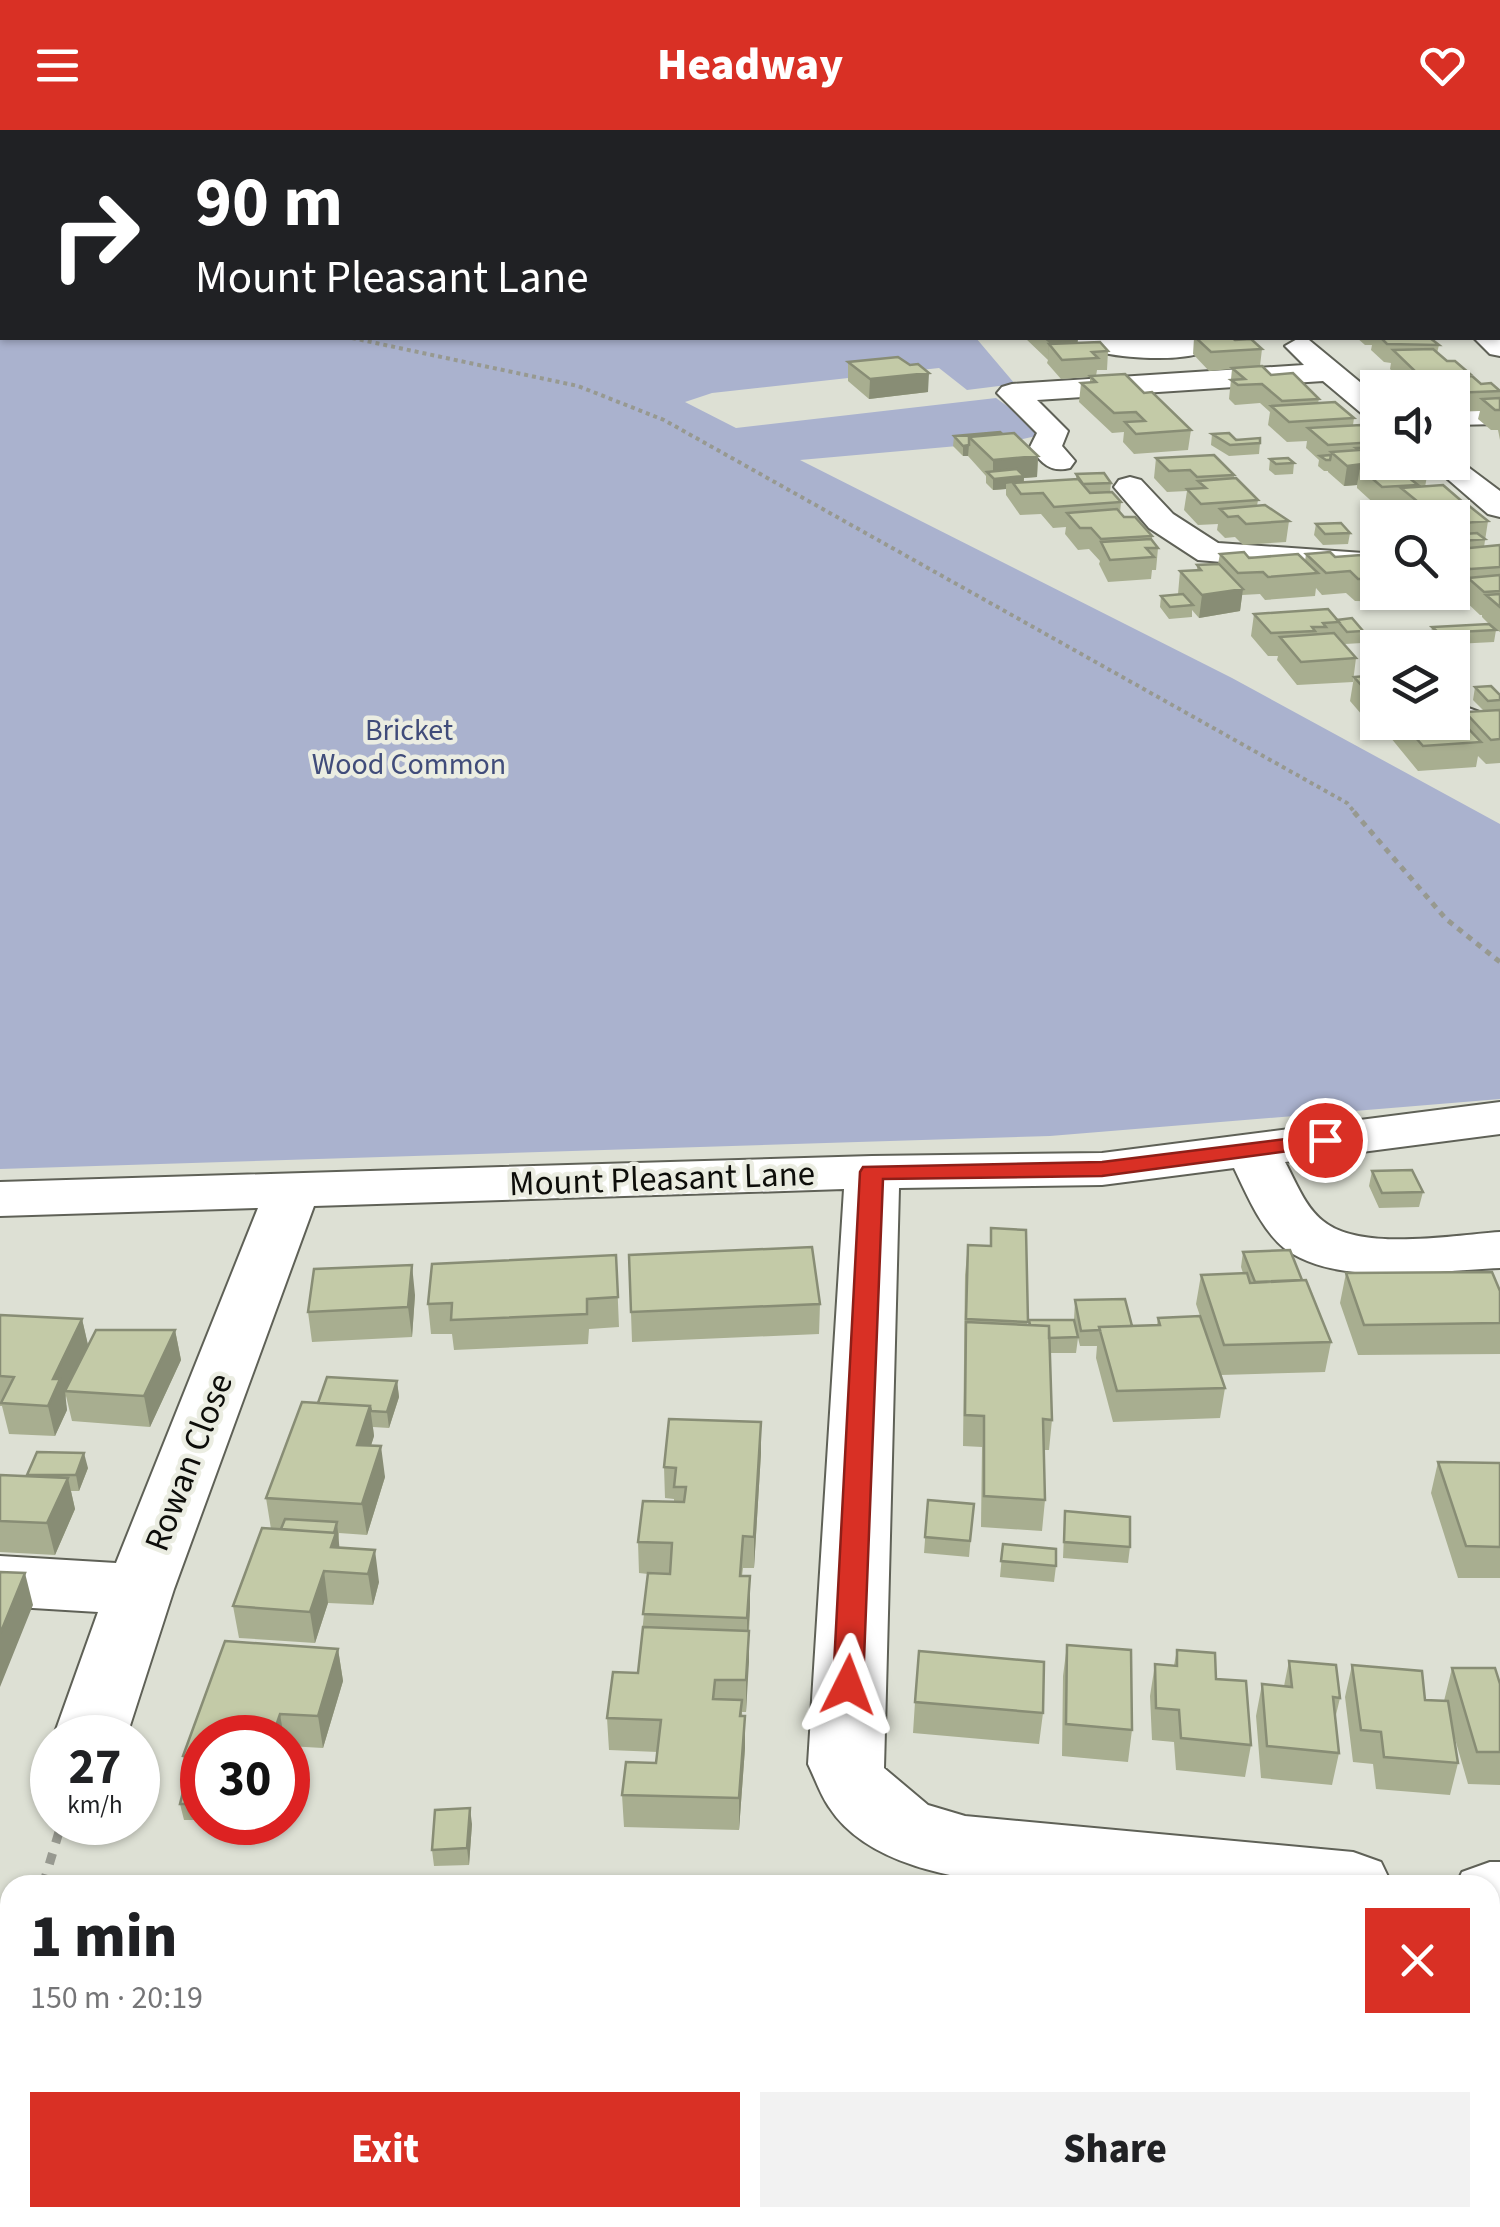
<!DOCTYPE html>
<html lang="en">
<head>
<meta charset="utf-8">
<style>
  :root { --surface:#fff; --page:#f2f2f2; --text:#202124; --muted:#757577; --accent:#d93025 }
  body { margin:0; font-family:"Source Sans 3",sans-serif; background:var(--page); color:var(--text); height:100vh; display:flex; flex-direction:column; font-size:38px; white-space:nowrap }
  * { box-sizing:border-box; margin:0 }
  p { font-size:32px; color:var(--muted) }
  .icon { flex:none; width:55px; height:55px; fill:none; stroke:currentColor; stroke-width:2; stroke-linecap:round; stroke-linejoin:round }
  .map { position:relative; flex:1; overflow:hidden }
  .drawer { position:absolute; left:0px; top:1745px; width:1500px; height:352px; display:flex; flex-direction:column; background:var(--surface); border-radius:30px 30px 0 0; box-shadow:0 2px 8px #0004 }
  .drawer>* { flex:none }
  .top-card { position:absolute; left:0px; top:0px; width:1500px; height:210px; box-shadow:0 2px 8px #0004; background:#202124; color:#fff; overflow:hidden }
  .buttons { position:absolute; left:1360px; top:240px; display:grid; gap:20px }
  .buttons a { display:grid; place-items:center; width:110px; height:110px; border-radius:0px; background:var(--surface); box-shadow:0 2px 8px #0004; font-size:50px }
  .speed { position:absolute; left:30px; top:1585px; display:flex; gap:20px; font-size:50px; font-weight:700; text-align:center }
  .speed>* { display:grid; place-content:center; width:130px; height:130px; border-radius:50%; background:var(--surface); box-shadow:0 2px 8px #0004; line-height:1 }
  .speed small { font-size:25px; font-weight:400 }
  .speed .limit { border:15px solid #d22; background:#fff; color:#111 }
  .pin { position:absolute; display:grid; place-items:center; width:85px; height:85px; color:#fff; margin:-42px; border:5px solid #fff; border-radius:50%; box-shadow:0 2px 10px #0007 }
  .me { position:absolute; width:110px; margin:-55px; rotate:3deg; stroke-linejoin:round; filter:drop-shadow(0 0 8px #0008) }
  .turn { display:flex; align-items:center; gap:35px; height:210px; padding:0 30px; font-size:45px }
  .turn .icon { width:130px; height:130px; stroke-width:2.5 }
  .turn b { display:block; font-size:70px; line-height:85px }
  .round { display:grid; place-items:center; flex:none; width:105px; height:105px; border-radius:0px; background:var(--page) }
  .head { display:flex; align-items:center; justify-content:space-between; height:170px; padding:0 30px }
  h1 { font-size:60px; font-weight:800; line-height:75px }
  .primary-button { display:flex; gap:20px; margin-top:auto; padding:20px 30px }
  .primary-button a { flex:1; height:115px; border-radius:0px; background:var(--accent); color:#fff; font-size:40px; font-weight:800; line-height:115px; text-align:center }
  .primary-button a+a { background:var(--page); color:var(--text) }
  header { display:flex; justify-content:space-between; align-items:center; height:130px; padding:0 30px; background:var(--accent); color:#fff; font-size:45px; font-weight:800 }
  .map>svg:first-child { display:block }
  .built { fill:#d0d4c1 }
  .green { fill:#aab2ce }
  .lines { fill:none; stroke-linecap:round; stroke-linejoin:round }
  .minor-casing { stroke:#5f6157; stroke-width:4 }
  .path-far2 { stroke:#979990; stroke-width:4; stroke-dasharray:4 4; stroke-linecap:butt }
  .path-far1 { stroke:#979990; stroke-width:5; stroke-dasharray:6 6; stroke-linecap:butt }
  .path { stroke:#979990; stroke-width:9; stroke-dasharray:11 11; stroke-linecap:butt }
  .minor { fill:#fff; fill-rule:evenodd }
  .wall { fill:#a8ae90 }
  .shaded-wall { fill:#888d75 }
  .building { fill:#c3caa7; stroke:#888d75; stroke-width:2.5 }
  .route { fill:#d93025; stroke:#8d1f18; stroke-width:2.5 }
  .labels { text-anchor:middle; stroke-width:9; stroke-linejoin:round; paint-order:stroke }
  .far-park-label { font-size:30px; fill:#404c7a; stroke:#ebede2 }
  .street-label { font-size:35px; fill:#0d0d0a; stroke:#ebede2 }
</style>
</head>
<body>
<header><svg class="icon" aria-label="menu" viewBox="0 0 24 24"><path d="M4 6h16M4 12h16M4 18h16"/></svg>Headway<svg class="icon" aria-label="heart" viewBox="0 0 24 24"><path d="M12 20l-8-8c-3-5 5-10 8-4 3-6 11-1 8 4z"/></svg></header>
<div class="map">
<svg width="1500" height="2097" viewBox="0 0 1500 2097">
  <rect width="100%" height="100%" fill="#dde0d4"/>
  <path class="built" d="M365 0H1255L357 2Z"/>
  <path class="green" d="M0 40 2 208H976L1015 254 967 260 939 238 712 263 685 272 736 298 996 268 1041 300V305L1014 311 800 330 1232 548 1500 694V969L1050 1006 0 1039Z"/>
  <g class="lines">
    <defs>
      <path id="minor" d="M531 0H558L559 2H532Z
        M1145 0H1173L1174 2H1146Z
        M0 19H2V31H0Z
        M1498 202 1500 204V226L1490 224 1474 208H1498Z
        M1068 208 1197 209 1211 217C1196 236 1084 229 1068 208Z
        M1299 208 1309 210 1378 267V291L1367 288 1323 251 1037 270 1068 301 1062 316 1075 331 1070 338C1050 343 1041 333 1030 317L1037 303 997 263 1002 257 1012 254 1304 235 1285 216Z
        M1500 276V294L1452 295V277Z
        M1452 325 1500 361V387L1488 384 1428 332H1452Z
        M1130 347 1141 350 1173 384 1218 413 1378 424V445L1198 430 1149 398 1114 357 1119 350Z
        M1452 572 1482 583 1500 584V608L1460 603 1438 592H1452Z
        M1500 972V1004L1285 1032C1296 1052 1305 1077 1323 1091 1360 1122 1453 1105 1500 1102V1138C1439 1140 1336 1158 1284 1118 1261 1099 1247 1065 1234 1038L1102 1055 899 1058 884 1638 928 1675 965 1686 1353 1722 1381 1732 1392 1755H1021C957 1749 867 1736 829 1677 820 1664 815 1648 808 1634L844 1059 314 1076 174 1459 126 1608H53L98 1482 0 1476V1426L116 1433 258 1078 0 1086V1052L872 1026 1102 1023Z
        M1490 1732H1500V1798H1490V1755H1456L1462 1742Z"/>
    </defs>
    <use href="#minor" class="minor-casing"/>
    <path class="path-far2" d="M352 208 578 256 664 290 1347 673 1356 684"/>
    <path class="path-far1" d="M1354 682 1446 789 1500 832"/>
    <path class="path" d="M43 1755 62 1692
      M0 1903 10 1869"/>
    <use href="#minor" class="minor"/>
  </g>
  <path class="wall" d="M638 0H850L848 2H638Z
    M1002 0H1063L1078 2H1001Z
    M1101 0H1148V2H1109Z
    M1174 0H1210V2H1178Z
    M1498 158H1500V190V187H1498Z
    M1025 208H1078L1077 213 1108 221 1107 240H1097L1096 246 1144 263 1191 300 1188 320 1134 324 1123 312 1124 302 1112 303 1079 272 1081 253 1090 252V247L1061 249 1047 233 1048 230Z
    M1194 208H1232L1235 210 1262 219 1260 236 1271 245 1319 269 1318 273 1354 288 1353 295 1377 312 1378 332H1406L1405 335 1427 346 1425 357 1465 374 1464 376 1488 391 1484 417 1500 415V502L1493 497 1496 500 1494 512 1436 515 1430 509 1432 497 1489 494 1482 487V485H1480L1464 470 1465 461 1452 450V388H1407L1397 379 1398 377 1379 378 1357 358V355L1344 356 1328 342V341H1324L1318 336 1319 330 1306 318 1307 311 1287 312 1268 295 1270 282 1260 273 1235 275 1229 269 1232 239 1209 241 1193 224Z
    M1357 208H1430L1439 215 1437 223 1447 231 1470 244V246L1481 254 1500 260V310L1498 300H1491L1478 289 1480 281 1452 282V258H1409L1390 239 1391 233 1384 232 1371 220 1372 215H1365Z
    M848 232 928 262 869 269 848 251Z
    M1000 302 1038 326 1037 347 1024 348V353L1076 349V344L1111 353 1110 362 1121 372 1120 383 1124 387 1152 406V410L1158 418 1156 440H1152L1151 449 1108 452 1099 434 1100 431 1089 419 1078 420 1065 404 1066 397 1053 398 1041 384 1020 385 1006 365V359L993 360 986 353V346L968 326H963L953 316 954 306Z
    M1212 304 1260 313 1259 324 1229 326 1211 315Z
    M1156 328 1234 345V348L1258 370 1257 376 1289 391 1286 412 1243 415 1235 407 1225 408 1217 400 1218 394 1198 395 1184 380 1187 361 1167 362 1154 348Z
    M1270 329 1294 333 1293 344 1275 345 1269 340Z
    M1316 394 1350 403 1348 414 1323 415 1314 405Z
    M1220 424 1305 431 1306 424 1369 432 1378 431V462H1410L1408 472 1355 471 1346 463 1322 465 1316 458 1315 466 1265 470 1260 464 1242 465 1240 481 1199 488 1192 480V487L1169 489 1160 477 1161 466 1178 464 1180 441 1197 440V435L1218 434Z
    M1254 484 1337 490 1363 501 1362 513 1345 514 1337 505V506L1356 528 1353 552 1297 555 1277 530 1278 526H1268L1251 506Z
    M1378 545V592L1463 593 1465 582 1484 581 1473 570 1475 557 1500 565V633L1486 634 1478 626 1476 637 1418 641 1386 602V600H1375L1350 571 1354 547Z
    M1372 1041 1423 1062 1419 1077 1379 1078 1369 1056Z
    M991 1098 1026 1100 1027 1195H1029V1190H1074L1075 1170 1132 1196 1157 1195 1158 1188 1200 1186 1196 1174 1201 1145 1243 1143 1241 1137 1243 1122 1302 1150 1331 1212 1325 1242 1221 1245 1225 1258 1220 1288 1113 1292 1096 1228 1097 1216H1080L1078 1208 1076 1223H1050L1052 1290 1049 1320H1044L1045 1370 1042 1401 981 1397 982 1317 963 1316 965 1145 968 1115 990 1116Z
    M616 1125 619 1197 589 1199 588 1214 454 1220 452 1204H431L428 1174Z
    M629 1125 820 1174 819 1204 632 1212Z
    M1346 1143 1500 1161V1224L1358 1225 1340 1173Z
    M415 1165 412 1207 312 1212 308 1182Z
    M0 1185 82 1189 88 1216 175 1200 181 1230 150 1297 72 1291 66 1266 65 1269 67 1280 55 1306 9 1304 2 1276H0Z
    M397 1251 399 1267 389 1298 373 1297 374 1306 371 1316 385 1347 367 1405 339 1403 338 1418 379 1452 373 1475 328 1473 315 1513 239 1508 233 1476 271 1399 266 1368 318 1273Z
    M761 1323 754 1438H743L742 1446 750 1478 746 1582H742L745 1618 739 1700 624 1697 622 1665 656 1633 658 1622 609 1620 607 1588 638 1543 648 1444 639 1443 638 1412 674 1372V1369L665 1368 664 1337Z
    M1438 1332 1500 1333V1448H1458L1431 1363Z
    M88 1338 79 1361H71L75 1379 55 1425 0 1422V1345L28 1346 27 1345Z
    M928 1370 974 1374 969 1427 924 1423Z
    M1065 1381 1130 1417 1128 1433 1063 1428Z
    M1003 1414 1056 1436 1054 1452 1000 1447Z
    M225 1511 338 1519 343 1551 323 1618 288 1616V1608H202V1690H184L180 1674 186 1650H188L183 1626Z
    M1067 1515 1132 1600 1128 1632 1062 1626 1063 1546Z
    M1177 1520 1216 1549 1251 1615 1245 1647 1176 1640 1174 1612 1152 1610 1150 1566 1155 1534 1174 1535Z
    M1289 1531 1340 1568 1335 1589 1339 1623 1332 1655 1261 1648 1256 1586 1262 1554 1284 1556Z
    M1352 1535 1425 1570 1444 1571 1452 1538 1500 1554V1655L1468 1654 1453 1602 1458 1633 1450 1665 1376 1659 1373 1634 1353 1632 1345 1567Z
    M915 1572 1043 1583 1039 1614 913 1603Z
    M472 1694 469 1735 434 1736 432 1720Z
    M1490 1855 1500 1856V1970L1490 1968Z
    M10 1930V1983L3 1961Z"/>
  <path class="shaded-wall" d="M689 0H732V2H676Z
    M811 0H850L848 2H802Z
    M1132 0H1148V2H1127L1128 1Z
    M1188 0H1210V2H1188Z
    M1064 208H1078L1077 219 1049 214 1048 230 1049 211Z
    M1122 208H1147L1122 210Z
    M929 243 928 262 869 269 870 249Z
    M969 315 968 326H963V316Z
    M1038 326 1037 347 1024 348 1023 357 1013 353 1006 354V359L993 360V330Z
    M1378 332H1406L1403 350 1360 338 1357 355 1344 356 1347 336Z
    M1243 459 1240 481 1199 488 1202 465Z
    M412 1135 415 1165 412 1207 408 1177Z
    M82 1189 89 1219 65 1261 67 1280 55 1306 48 1276 53 1249Z
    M175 1200 181 1230 150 1297 144 1266Z
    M397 1251 399 1267 389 1298 387 1282Z
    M370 1276 374 1306 361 1346 357 1315Z
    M761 1292V1323L754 1438V1407Z
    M381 1316 385 1347 367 1405 362 1374Z
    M84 1323 88 1338 79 1361 76 1345Z
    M68 1348 75 1379 55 1425 47 1393Z
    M337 1392 341 1434 334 1442 331 1410Z
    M375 1420 379 1452 373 1475 368 1444Z
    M324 1441 328 1473 315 1513 310 1482Z
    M25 1443 33 1475 0 1557V1504Z
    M750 1446V1478L747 1519V1488Z
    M749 1501V1532L746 1582V1550Z
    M338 1519 343 1551 323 1618 318 1586Z
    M280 1584 284 1608H272Z
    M745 1586V1618L739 1700V1668Z
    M470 1678 472 1694 469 1735 467 1718Z"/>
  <path class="building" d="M4 0H41L43 2H6Z
    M380 0H438L447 2H366Z
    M494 0H528L521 2Z
    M658 0H689L676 2H666Z
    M729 0H748L762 2H719Z
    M778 0H811L802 2Z
    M1029 0H1052L1045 2Z
    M1063 0 1078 2H1053Z
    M1045 208H1071L1073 210 1049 211Z
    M1196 208H1232L1235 210 1251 209 1262 219 1211 222Z
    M1381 208H1430L1439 215 1387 214Z
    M1100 212 1108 221 1092 222 1098 228 1062 230 1049 214Z
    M1433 219 1447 231H1455L1470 244 1420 246 1393 220Z
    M898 227 910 235 918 234 929 243 870 249 848 232Z
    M1262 236 1271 245 1293 243 1319 269 1282 271 1262 254 1238 255 1231 250 1245 249 1232 238Z
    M1125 244 1144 263 1152 262 1191 300 1136 304 1125 292 1145 291 1136 282 1114 283 1081 253 1096 252 1090 246Z
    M1472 246 1481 254 1491 253 1500 261 1452 263V258H1436L1425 248Z
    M1500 268V280H1495L1482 269Z
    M1335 272 1354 288 1289 292 1271 276Z
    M1361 295 1377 312 1328 315 1308 298Z
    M1000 302 1002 304 969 307V315L963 316 954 306Z
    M1014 303 1038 326 993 330 969 307Z
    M1229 303 1236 310 1260 308V313L1230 315 1212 304Z
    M1378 317V332L1347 336 1331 322 1359 320 1356 318Z
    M1214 325 1234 345 1197 347 1190 340 1169 341 1156 328Z
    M1331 325 1330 330H1326L1320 326Z
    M1288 328 1294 333 1276 334 1270 329Z
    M1413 334 1427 346 1408 347 1418 355 1382 357 1360 338Z
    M1017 339 1024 346 994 349 987 342Z
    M1104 343 1111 353 1083 354 1076 344Z
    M1236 348 1258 370 1201 374 1187 359 1206 358 1198 351Z
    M1078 349 1090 363 1112 362 1121 372 1054 377 1043 363 1021 364 1013 353Z
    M1443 355 1465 374 1423 376 1401 358Z
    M1265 375 1289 391 1246 394 1238 386 1228 387 1220 379Z
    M1468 375 1488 391 1452 394V388H1431L1421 379Z
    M1117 379 1124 387H1135L1152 406 1101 409 1091 398H1080L1067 383Z
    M1341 393 1350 403 1325 404 1316 394Z
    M1477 403 1485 409 1452 412V405Z
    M1151 409 1158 418H1146L1154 427 1110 430 1101 412Z
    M1500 415V437L1470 439 1452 424V422H1462L1459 419Z
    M1244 422 1249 428 1298 424 1318 443 1268 447 1263 442 1238 443 1220 424Z
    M1330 422 1335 427 1361 425 1369 432 1378 431V449H1358L1350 441 1326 443 1306 424Z
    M1219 434 1243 459 1202 465 1180 441 1201 440 1197 435Z
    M1500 445V461L1484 462 1468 448Z
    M1183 464 1193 475 1170 477 1161 466Z
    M1500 464V477L1486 465Z
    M1328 479 1339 492 1323 493 1326 497H1312L1315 501 1271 503 1254 484Z
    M1352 488 1363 501 1347 502 1337 490Z
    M1489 494 1496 500 1439 503 1432 497Z
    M1334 503 1356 528 1301 532 1280 507Z
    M1378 545V574L1354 547Z
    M1491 556 1500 565V570L1488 571 1475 557Z
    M1500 580V609L1491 610 1465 582Z
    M1402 592H1462L1481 612 1423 616Z
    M1412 1040 1423 1062 1382 1063 1372 1041Z
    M991 1098 1026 1100 1028 1192 966 1189 968 1115 991 1116Z
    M812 1117 820 1174 631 1182 629 1125Z
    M1290 1120 1302 1150 1255 1152 1243 1122Z
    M616 1125 618 1167 587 1169V1184L451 1190 452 1173 428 1174 432 1134Z
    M412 1135 408 1177 308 1182 314 1139Z
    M1492 1142 1500 1161V1193L1364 1195 1346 1143Z
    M1247 1143 1250 1153 1306 1150 1331 1212 1224 1215 1201 1145Z
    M1125 1169 1132 1196 1099 1197 1100 1200 1081 1201 1075 1170Z
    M0 1185 82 1189 53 1249H60L48 1276 1 1273 14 1247 0 1246Z
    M1200 1186 1225 1258 1117 1261 1099 1197 1160 1195 1158 1188Z
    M1029 1190H1074L1078 1207 1049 1208V1196L1030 1195Z
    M966 1192 1049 1196 1052 1290 1043 1289 1045 1370 984 1366V1286L965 1285Z
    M96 1200H175L144 1266 65 1261Z
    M327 1247 397 1251 387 1282 371 1281 370 1276 318 1273Z
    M302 1272 370 1276 357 1315 381 1316 362 1374 266 1368Z
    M669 1289 761 1292 754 1407 743 1406 740 1446H750L747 1488 643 1484 648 1443 670 1444 672 1413 638 1412 643 1371 684 1372 686 1357H674L676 1338 664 1337Z
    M37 1322 84 1323 76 1345H27Z
    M1438 1332 1500 1333V1417L1466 1416Z
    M0 1345 68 1348 47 1393 0 1391Z
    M928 1370 974 1374 970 1411 925 1407Z
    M1065 1381 1130 1387V1417L1064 1412Z
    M285 1389 337 1392 334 1403 281 1399Z
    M262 1398 336 1403 331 1417 375 1420 368 1444 324 1441 310 1482 233 1476Z
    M1003 1414 1056 1419V1436L1001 1431Z
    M0 1442 25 1443 0 1504Z
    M643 1497 749 1501 746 1550H715L713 1569 742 1570 740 1586H745L739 1668 622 1665 626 1632 656 1633 661 1590 607 1588 613 1542 638 1543Z
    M225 1511 338 1519 318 1586 280 1584 272 1608H202V1628L183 1626Z
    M1067 1515 1131 1520 1132 1600 1066 1594Z
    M1177 1520 1215 1523 1216 1549 1246 1551 1251 1615 1181 1608 1179 1580 1156 1578 1155 1534 1177 1536Z
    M919 1521 1044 1532 1043 1583 915 1572Z
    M1289 1531 1336 1535 1340 1568 1333 1567 1339 1623 1267 1616 1262 1554 1292 1557Z
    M1352 1535 1422 1541 1425 1570 1448 1571 1458 1633 1384 1627 1381 1602 1361 1600Z
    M1452 1538H1495L1500 1554V1622H1477Z
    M186 1650H202V1674H180Z
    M470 1678 467 1718 432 1720 435 1680Z
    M1490 1855 1500 1856V1936L1490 1935Z
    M10 1930V1960L3 1961Z
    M455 2088H557V2097H454Z"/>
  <path class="route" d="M1325 1004 1336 1010 1333 1015 1102 1046 883 1049 863 1555 859 1563 848 1567 838 1563 833 1555 860 1042 863 1037 1102 1032Z"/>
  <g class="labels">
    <g class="far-park-label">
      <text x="409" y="610">Bricket<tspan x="409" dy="34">Wood Common</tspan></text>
    </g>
    <g class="street-label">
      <text transform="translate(662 1048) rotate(-2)" y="12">Mount Pleasant Lane</text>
      <text transform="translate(188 1332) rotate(-69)" y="12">Rowan Close</text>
    </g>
  </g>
</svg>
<div class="buttons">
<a><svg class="icon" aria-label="sound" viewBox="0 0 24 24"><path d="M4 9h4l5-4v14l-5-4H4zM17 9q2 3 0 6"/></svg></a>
<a><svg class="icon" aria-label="search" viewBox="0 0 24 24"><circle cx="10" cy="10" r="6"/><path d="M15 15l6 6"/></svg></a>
<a><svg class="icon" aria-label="layers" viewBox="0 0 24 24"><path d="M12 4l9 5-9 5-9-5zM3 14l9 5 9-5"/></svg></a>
</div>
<div class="speed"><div>27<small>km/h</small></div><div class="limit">30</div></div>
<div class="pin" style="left:1325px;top:1010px;background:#d93025"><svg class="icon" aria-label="arrive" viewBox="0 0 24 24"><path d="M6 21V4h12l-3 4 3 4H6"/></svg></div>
<svg class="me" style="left:848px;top:1555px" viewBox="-20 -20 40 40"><path d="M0-17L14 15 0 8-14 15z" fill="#d93025" stroke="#fff" stroke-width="4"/></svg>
<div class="top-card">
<div class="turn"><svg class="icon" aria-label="right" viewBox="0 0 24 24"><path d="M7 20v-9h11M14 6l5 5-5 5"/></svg><div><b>90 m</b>Mount Pleasant Lane</div></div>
</div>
<section class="drawer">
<div class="head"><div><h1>1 min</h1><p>150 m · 20:19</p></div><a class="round" style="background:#d93025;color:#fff"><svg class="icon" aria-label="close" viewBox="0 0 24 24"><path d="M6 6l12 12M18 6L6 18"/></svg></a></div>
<div class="primary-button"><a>Exit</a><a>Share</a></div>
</section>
</div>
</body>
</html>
